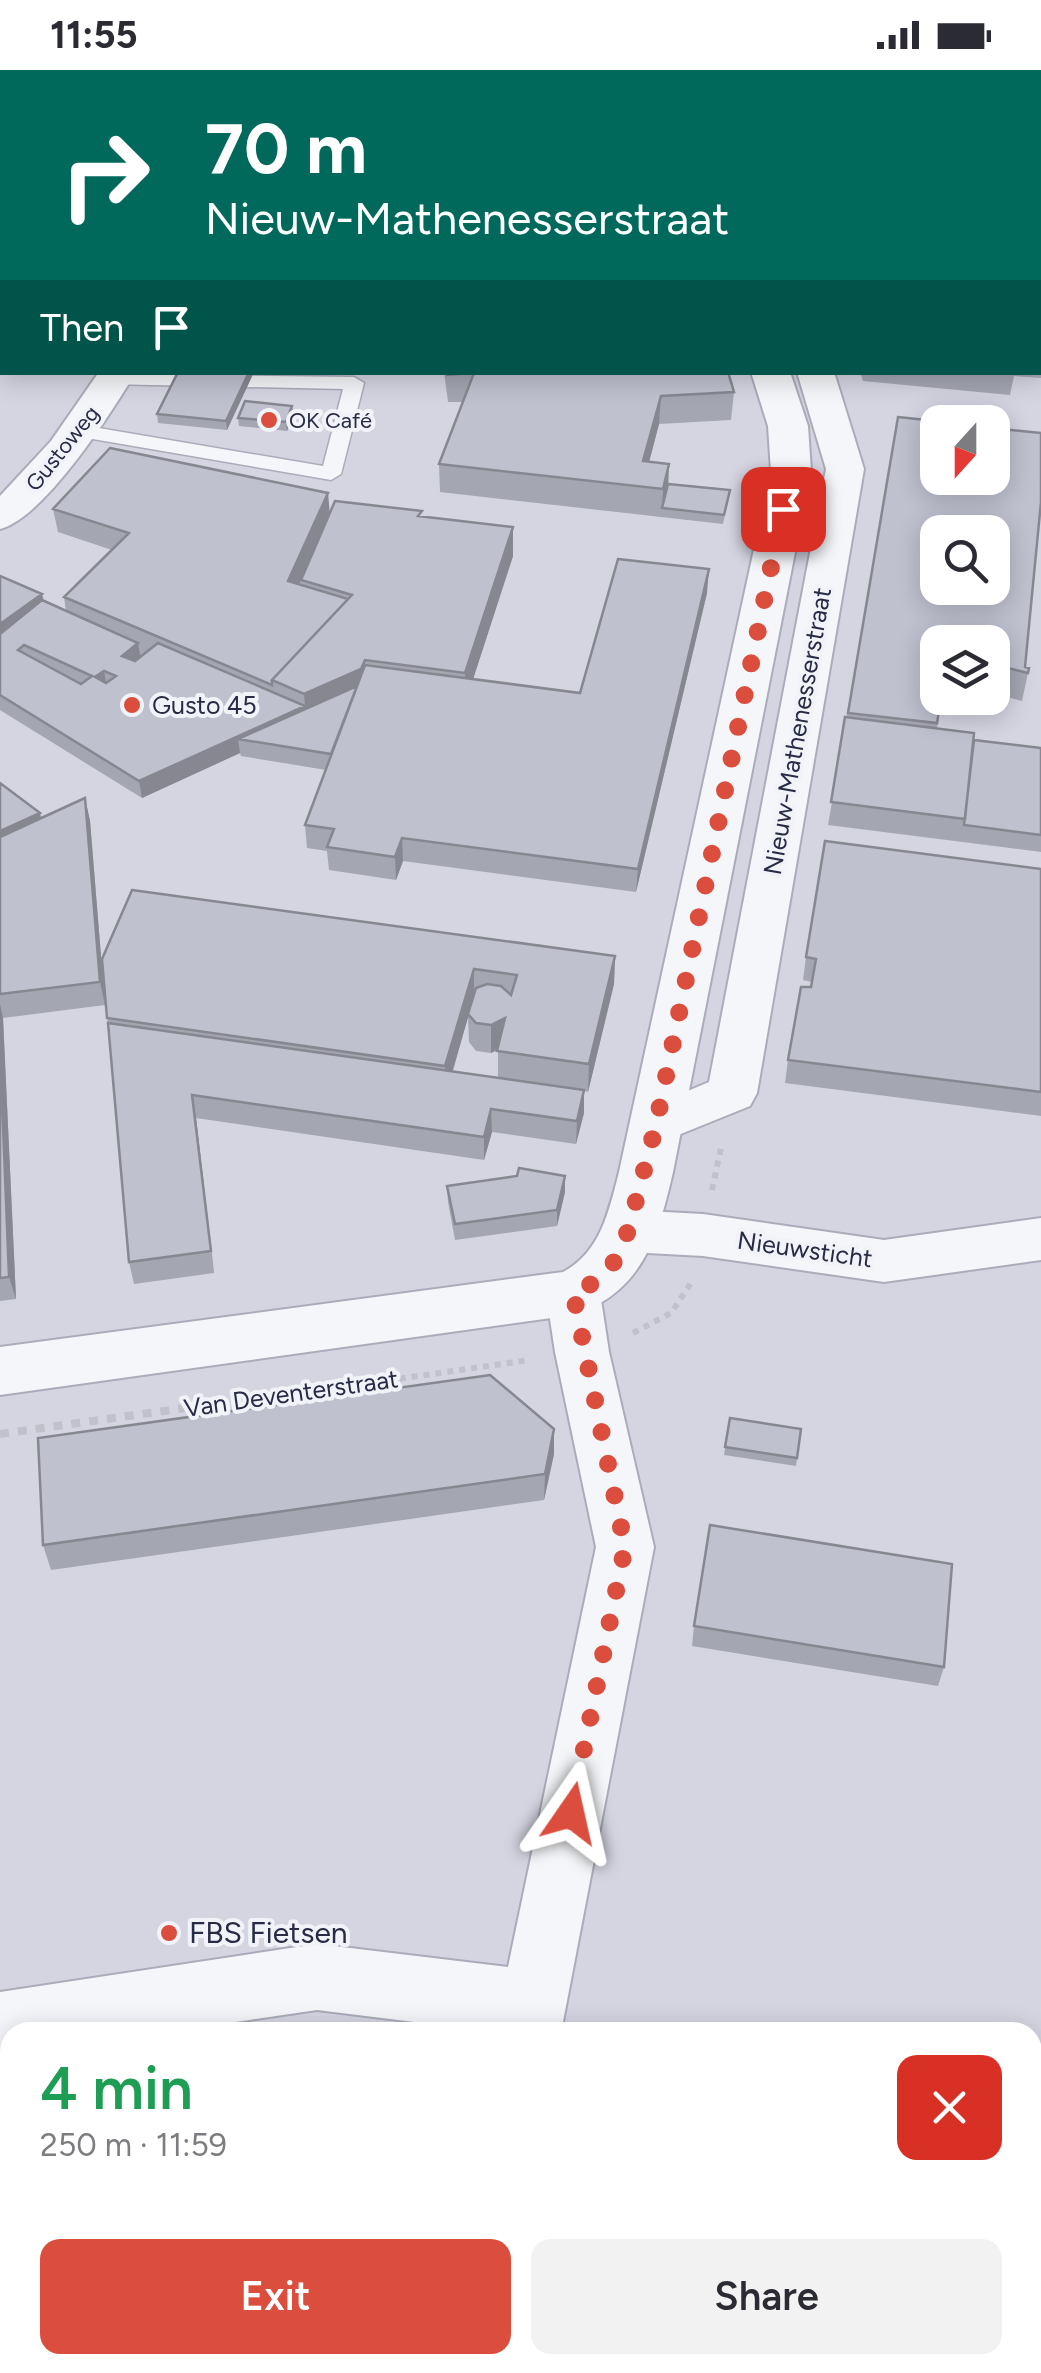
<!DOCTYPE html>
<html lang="en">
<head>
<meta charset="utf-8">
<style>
  :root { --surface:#fff; --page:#f2f2f3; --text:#2b2b33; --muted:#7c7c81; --accent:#db4d3c }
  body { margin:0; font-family:Figtree,sans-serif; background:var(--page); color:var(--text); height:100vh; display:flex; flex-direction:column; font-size:38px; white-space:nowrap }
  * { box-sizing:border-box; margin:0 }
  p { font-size:32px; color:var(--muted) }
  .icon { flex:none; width:55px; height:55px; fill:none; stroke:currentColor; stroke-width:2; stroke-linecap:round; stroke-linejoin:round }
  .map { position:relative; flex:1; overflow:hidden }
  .sheet { position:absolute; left:0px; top:1952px; width:1042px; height:352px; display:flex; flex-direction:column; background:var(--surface); border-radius:30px 30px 0 0; box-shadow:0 5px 25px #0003 }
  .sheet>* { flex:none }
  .top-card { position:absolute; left:0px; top:0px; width:1042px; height:305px; box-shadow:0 5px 25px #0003; background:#00695c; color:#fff; overflow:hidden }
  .needle { width:65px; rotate:201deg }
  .fabs { position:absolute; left:920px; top:335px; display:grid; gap:20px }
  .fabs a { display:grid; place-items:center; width:90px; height:90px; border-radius:20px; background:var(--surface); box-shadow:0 5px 25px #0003; font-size:50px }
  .pin { position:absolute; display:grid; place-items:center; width:85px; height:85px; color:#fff; margin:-42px; border-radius:20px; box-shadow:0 5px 15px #0006 }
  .me { position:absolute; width:110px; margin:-55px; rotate:11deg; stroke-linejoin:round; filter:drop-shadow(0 0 8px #0008) }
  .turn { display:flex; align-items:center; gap:35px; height:210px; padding:0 40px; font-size:45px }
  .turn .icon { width:130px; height:130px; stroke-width:2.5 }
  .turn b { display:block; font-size:70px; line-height:85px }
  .then { display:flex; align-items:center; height:95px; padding:0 40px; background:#0003; gap:20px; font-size:38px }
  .round { display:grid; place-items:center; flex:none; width:105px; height:105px; border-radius:20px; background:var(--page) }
  .head { display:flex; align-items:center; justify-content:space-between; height:170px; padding:0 40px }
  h1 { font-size:60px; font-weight:600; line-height:75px; color:#1e9e55 }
  .primary-button { display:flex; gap:20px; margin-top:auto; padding:20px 40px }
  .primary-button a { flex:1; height:115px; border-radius:20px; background:var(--accent); color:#fff; font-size:40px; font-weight:600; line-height:115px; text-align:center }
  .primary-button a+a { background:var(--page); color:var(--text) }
  .status { display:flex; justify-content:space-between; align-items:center; height:70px; padding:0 50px; background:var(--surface); direction:ltr }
  .status svg { height:28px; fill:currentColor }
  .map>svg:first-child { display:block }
  .built { fill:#d4d5e1; fill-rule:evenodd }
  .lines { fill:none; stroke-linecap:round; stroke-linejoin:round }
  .service-casing { stroke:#aaacba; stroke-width:3 }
  .minor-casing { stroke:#aaacba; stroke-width:4 }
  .tertiary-casing { stroke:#aaacba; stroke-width:4 }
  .path-far1 { stroke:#c0c1ca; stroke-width:6; stroke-dasharray:6 6; stroke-linecap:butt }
  .path { stroke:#c0c1ca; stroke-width:8; stroke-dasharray:9 9; stroke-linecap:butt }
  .service { fill:#f5f6f9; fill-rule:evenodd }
  .minor { fill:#f5f6f9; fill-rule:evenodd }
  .tertiary { fill:#f5f6f9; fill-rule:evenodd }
  .wall { fill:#a4a6b2; fill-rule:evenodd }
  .shaded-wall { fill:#868791 }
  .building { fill:#bfc1cf; stroke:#868791; stroke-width:2.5; fill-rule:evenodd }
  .route { stroke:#db4d3c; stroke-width:18; stroke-dasharray:0 32.4 }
  .poi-dot { fill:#db4d3c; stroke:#f2f3f9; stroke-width:4 }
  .labels { text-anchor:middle; stroke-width:8; stroke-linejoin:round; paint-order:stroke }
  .far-poi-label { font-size:22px; fill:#282b45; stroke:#f2f3f9; text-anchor:start }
  .far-street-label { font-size:22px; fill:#282b45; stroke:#f2f3f9 }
  .poi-label { font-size:25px; fill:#282b45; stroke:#f2f3f9; text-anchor:start }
  .street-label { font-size:25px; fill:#282b45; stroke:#f2f3f9 }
  .near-poi-label { font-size:30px; fill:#282b45; stroke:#f2f3f9; text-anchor:start }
</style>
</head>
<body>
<div class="status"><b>11:55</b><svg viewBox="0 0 49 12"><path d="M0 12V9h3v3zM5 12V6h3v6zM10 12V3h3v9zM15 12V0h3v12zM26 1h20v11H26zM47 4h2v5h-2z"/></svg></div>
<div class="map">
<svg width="1041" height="2303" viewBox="0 0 1041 2303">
  <rect width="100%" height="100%" fill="#e2e3ec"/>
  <path class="built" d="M0 0H1041V2303H0ZM2 2H1040V302H2ZM938 352H992V408H938ZM938 462H992V518H938ZM938 572H992V628H938ZM10 1962H1032V2295H10Z"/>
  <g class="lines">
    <defs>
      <path id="service" d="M113 304 354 307 364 313 341 404 331 410 81 367 71 361 81 355 323 396 343 319 106 314 103 310Z"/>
      <path id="minor" d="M139 0H171V2H140Z
        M99 302H136C112 342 44 448 0 459V426L51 371Z
        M797 302H834L864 399 757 1023 750 1036 656 1074 638 1068 631 1055 638 1042 709 1012 826 399Z
        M628 1140 703 1144 884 1170 1041 1148V1190L884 1212 703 1186 628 1182 609 1176 602 1161 609 1146Z
        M573 1202 592 1208 600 1223 609 1282 654 1477 561 1962H495L317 1940 168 1962H10V1987L0 1988V1922L317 1874 508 1897 596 1477 555 1282 546 1223 554 1208Z
        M413 2295H487L484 2303H410Z"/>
      <path id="tertiary" d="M665 0H697V2H665Z
        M751 302H790L808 356 811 401 673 1102C658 1167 642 1223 573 1245L0 1325V1277L563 1202C601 1182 609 1140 619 1102L771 401 768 356Z"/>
    </defs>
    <use href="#service" class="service-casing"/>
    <use href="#minor" class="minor-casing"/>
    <use href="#tertiary" class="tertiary-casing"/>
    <path class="path-far1" d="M712 1120 722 1073
      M633 1263 671 1243 693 1210
      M376 1312 530 1290"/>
    <path class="path" d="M0 1364 393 1309"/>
    <use href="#service" class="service"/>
    <use href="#minor" class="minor"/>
    <use href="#tertiary" class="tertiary"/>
  </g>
  <path class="wall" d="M840 0H1041V22L1040 2H839Z
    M2 98V186L0 174V127Z
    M1040 250 1041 308 1014 306 1010 325 863 311 860 302H1040Z
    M178 302H254L227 360 158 353 157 344Z
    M444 302H728L734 322 731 350 659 354 649 392 668 414 730 420 723 454 440 422 439 394 463 332H448Z
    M292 336 293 345 287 361 239 356 238 348Z
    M898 347 1025 597 1029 598 1022 631 992 623V572H938L941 628 937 659 974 670 1041 678V782L828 755Z
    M328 423 329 444 422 447 513 486 473 609 580 623 707 523 636 822 403 791 396 810 329 800 327 781 307 778 305 755 326 700 241 686 240 683 142 728 0 640V506L42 524 44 531 66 541 64 527 112 480 58 462 53 439Z
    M0 713 40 743 41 748 85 728 90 751 105 935 3 948 16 1229 0 1231Z
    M1041 799V1046L785 1013 788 990 812 912 803 910 806 887Z
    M615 886 614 914 588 1022 584 1021V1043L576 1074 492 1062 484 1090 196 1048 214 1203 134 1214 129 1192 102 889ZM468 947 469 972 476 981 491 983 498 980V1008L453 1001Z
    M565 1106V1122L557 1156 455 1170 448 1132 447 1116Z
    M730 1348 801 1359 796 1396 724 1385Z
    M554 1384 544 1430 51 1500 43 1475Z
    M694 1556 944 1597 938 1616 692 1576Z"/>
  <path class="shaded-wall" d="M249 302H254L227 360 226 351Z
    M661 326 659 354 642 419 643 391Z
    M292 336 293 345 287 361 286 352Z
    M669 394 668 422 662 438 663 419Z
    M328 423 330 446 290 534 288 511Z
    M513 457V486L466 631 465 603Z
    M709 499 707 523 636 822 638 799Z
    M42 524 45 540 0 573V554Z
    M138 573 141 590 125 603 122 586Z
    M365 590 366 618 334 684 238 669 240 683 142 728 139 711 305 636 304 624Z
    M104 601 107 618 95 607Z
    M85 728 90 751 105 935 100 912Z
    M40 743 46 772 0 793V761Z
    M402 768 403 791 396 810 395 787Z
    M615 886 614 914 588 1022 589 994Z
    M474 899V927L446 1023 445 996Z
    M0 934 3 948 16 1229 9 1207 0 980Z
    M505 948V975L491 983V955Z
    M584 1020V1043L576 1074 577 1051Z
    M192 1025 196 1048 214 1203 211 1181Z
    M491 1039 492 1062 484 1090V1067Z
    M565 1106V1122L557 1156V1140Z
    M554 1359V1384L544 1430 545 1404Z
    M318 2295H328L324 2303H314Z"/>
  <path class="building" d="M11 0H106V2H11Z
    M206 0H509L510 2H206Z
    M601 0H621L622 2H565Z
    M1040 57H1041V168H1040Z
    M2 98V159H0V127Z
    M1040 250H1041V285H1040Z
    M178 302H249L226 351 157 344Z
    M447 302H728L734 322 661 326 643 391 669 394 663 419 439 394 474 303 447 305Z
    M245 331 292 336 286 352 238 348Z
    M898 347 945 352H938V408H992V358L1041 363V432L1025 597 1029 598 1028 603 992 594V572H938V628H941L937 653 848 643ZM938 462H992V518H938Z
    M110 378 328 423 288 511 348 529 272 610V615L64 527 129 463 53 439Z
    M668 414 730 420 724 445 662 438Z
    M335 431 422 441 418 446 513 457 465 603 365 590 361 599 304 624 272 610 352 525 301 510Z
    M618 489 709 499 638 799 402 768 395 787 327 777 334 759 305 755 365 595 580 623Z
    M0 506 42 524 0 554Z
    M42 530 138 573 122 586 135 591 158 573 305 636 139 711 0 625V564ZM24 575 92 606 81 614 18 580ZM104 601 116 606 106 613 95 607Z
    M357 616 331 684 238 669Z
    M845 647 974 663 965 749 831 732Z
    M974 670 1041 678V765L964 755Z
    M0 713 40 743 0 761Z
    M85 728 100 912 0 924V767Z
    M825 771 1041 799V1022L788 990 801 917H811L816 889 806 887Z
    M132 820 615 886 589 994 497 981 505 948 491 955 476 953 468 944 476 918 487 914 501 916 511 925 517 905 474 899 445 996 107 948 102 889Z
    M108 953 584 1020 577 1051 491 1039 484 1067 192 1025 211 1181 129 1192Z
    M0 980 9 1207 0 1208Z
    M519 1098 565 1106 557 1140 455 1154 447 1116 517 1106Z
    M490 1305 554 1359 545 1404 43 1475 38 1368Z
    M730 1348 801 1359 797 1388 725 1377Z
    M710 1455 952 1494 944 1597 694 1556Z
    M10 2014V2295H318L314 2303H0V2016Z"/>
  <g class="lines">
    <path class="route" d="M571 1743 625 1477 573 1222 586 1218 612 1196 628 1161 656 1055 783 439"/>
  </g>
  <g class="poi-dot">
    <circle cx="269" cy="350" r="10"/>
    <circle cx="132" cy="635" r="10"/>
    <circle cx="169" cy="1863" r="10"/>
  </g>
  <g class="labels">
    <g class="far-poi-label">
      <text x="289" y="358">OK Café</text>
    </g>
    <g class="far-street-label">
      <text transform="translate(62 378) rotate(-51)" y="8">Gustoweg</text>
    </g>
    <g class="poi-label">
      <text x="152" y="644">Gusto 45</text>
    </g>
    <g class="street-label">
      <text transform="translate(797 661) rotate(-80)" y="9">Nieuw-Mathenesserstraat</text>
      <text transform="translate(805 1179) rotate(8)" y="9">Nieuwsticht</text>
      <text transform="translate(291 1323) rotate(-8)" y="9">Van Deventerstraat</text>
    </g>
    <g class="near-poi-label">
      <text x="189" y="1873">FBS Fietsen</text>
    </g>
  </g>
</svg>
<div class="fabs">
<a><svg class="needle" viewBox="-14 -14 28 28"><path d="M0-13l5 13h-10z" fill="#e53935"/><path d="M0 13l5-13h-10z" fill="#7c7c81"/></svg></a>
<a><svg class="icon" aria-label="search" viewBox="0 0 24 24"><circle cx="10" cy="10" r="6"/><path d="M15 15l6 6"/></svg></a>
<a><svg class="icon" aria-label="layers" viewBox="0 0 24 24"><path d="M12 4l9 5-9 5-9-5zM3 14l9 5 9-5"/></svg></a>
</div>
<div class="pin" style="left:783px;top:439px;background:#d93025"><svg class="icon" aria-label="arrive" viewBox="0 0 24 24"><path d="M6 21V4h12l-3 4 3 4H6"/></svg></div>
<svg class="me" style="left:571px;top:1743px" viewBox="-20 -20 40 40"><path d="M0-17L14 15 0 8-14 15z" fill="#db4d3c" stroke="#fff" stroke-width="4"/></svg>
<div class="top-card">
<div class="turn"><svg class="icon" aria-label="right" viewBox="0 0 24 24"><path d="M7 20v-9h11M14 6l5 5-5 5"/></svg><div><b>70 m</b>Nieuw-Mathenesserstraat</div></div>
<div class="then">Then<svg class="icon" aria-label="arrive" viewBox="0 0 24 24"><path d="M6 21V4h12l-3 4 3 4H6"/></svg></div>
</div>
<section class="sheet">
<div class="head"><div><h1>4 min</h1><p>250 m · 11:59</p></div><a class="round" style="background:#d93025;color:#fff"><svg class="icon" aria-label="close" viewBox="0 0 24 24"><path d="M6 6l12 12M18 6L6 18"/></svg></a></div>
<div class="primary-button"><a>Exit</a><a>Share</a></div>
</section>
</div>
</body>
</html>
